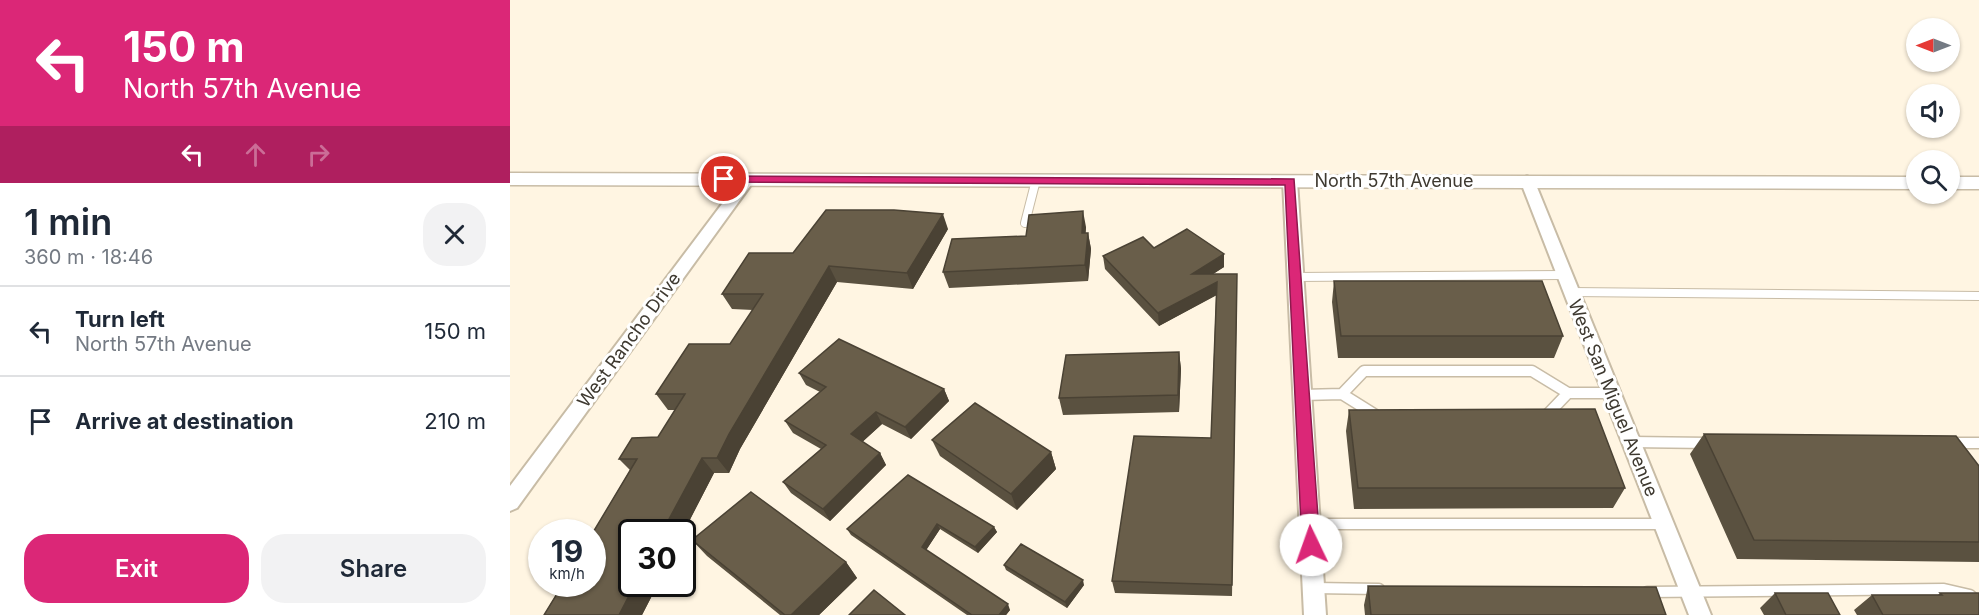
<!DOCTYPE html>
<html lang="en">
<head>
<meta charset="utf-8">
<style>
  :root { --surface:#fff; --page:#f2f2f3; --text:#1f2937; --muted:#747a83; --line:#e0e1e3; --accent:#db2777 }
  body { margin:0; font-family:Inter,sans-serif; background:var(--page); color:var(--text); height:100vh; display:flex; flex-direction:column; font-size:22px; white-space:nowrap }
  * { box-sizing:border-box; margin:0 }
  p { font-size:20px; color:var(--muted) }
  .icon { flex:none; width:33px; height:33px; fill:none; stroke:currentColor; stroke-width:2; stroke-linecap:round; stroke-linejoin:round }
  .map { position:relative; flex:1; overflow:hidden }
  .panel { display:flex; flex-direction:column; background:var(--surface); width:510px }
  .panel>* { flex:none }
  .hud { background:#db2777; color:#fff; overflow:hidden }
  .needle { width:39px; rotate:270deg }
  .buttons { position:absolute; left:1396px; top:18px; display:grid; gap:12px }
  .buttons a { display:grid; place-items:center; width:54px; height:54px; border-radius:50%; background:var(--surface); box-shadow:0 2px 4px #0004; font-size:30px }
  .speed { position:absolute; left:18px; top:519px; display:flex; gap:12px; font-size:30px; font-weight:700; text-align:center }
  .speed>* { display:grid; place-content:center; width:78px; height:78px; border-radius:50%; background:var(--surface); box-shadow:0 2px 4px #0004; line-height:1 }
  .speed small { font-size:15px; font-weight:400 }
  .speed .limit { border:3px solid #111; border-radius:9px; background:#fff; color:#111 }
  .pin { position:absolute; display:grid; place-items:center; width:51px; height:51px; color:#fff; margin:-26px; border:3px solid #fff; border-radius:50%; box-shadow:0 2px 6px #0007 }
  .me { position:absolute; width:66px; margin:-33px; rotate:357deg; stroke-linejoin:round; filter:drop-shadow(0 0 4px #0008) }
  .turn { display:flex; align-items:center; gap:21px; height:126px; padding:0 24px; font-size:27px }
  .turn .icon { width:78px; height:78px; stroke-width:2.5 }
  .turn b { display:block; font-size:42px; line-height:51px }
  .lanes { display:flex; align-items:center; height:57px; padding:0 24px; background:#0003; justify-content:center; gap:30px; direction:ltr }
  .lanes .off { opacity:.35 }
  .round { display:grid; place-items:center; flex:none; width:63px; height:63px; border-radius:24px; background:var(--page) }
  .summary { display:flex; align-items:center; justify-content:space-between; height:102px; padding:0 24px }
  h1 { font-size:36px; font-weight:600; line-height:45px }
  .button { display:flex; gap:12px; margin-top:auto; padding:12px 24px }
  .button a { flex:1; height:69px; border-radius:24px; background:var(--accent); color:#fff; font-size:24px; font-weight:600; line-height:69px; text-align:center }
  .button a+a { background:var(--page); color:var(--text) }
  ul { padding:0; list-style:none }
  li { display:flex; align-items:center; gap:18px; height:90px; padding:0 24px; border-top:2px solid var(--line) }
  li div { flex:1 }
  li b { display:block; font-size:22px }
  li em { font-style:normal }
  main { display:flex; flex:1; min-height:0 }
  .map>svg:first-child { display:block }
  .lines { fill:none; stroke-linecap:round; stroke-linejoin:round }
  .lane-far1-casing { stroke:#c8bca6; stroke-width:10 }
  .lane-casing { stroke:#c8bca6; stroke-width:13 }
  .street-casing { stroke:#c8bca6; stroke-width:4 }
  .secondary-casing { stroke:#c8bca6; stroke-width:3 }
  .lane-far1 { stroke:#fff; stroke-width:8 }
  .lane { stroke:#fff; stroke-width:10 }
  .street { fill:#fff; fill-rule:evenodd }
  .secondary { fill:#fff; fill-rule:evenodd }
  .wall { fill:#5a5140 }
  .shaded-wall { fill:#4a4234 }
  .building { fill:#695e4a; stroke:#4a4234; stroke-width:1.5 }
  .route { fill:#db2777; stroke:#8e194d; stroke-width:1.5 }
  .labels { text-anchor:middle; stroke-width:6; stroke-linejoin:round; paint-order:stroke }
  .street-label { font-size:18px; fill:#3e3930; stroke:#fff }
</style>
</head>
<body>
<main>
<section class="panel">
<div class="hud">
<div class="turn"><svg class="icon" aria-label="left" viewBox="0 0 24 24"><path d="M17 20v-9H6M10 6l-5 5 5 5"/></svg><div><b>150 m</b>North 57th Avenue</div></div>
<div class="lanes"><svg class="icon" aria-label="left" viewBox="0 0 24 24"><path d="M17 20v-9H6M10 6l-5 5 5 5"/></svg><svg class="icon off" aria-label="ahead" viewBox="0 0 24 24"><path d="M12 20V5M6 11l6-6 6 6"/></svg><svg class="icon off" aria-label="right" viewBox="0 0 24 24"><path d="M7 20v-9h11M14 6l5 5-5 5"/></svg></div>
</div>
<div class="summary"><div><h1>1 min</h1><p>360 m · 18:46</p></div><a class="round"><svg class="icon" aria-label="close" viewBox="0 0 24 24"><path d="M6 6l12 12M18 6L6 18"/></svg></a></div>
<ul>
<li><svg class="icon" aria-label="left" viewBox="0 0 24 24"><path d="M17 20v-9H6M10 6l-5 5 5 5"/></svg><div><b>Turn left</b><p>North 57th Avenue</p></div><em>150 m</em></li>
<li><svg class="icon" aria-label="arrive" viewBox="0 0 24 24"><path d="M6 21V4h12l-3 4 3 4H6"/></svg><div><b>Arrive at destination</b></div><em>210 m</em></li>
</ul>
<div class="button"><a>Exit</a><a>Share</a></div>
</section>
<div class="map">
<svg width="1469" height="615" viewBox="0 0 1469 615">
  <rect width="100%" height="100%" fill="#fff5e2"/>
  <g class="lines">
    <defs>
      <path id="lane-far1" d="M515 223 526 180
        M786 277 1054 275
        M1061 292 1469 296"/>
      <path id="lane" d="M832 394 854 371H1022L1058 393
        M792 395 832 394 864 414
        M1035 417 1058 393H1101
        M1121 442 1199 443
        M1442 443H1469
        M800 524H1153
        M804 588 869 589
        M1137 592 1434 589 1460 595 1469 604"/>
      <path id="street" d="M238 175 245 179 243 182 7 508 0 511V486L233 176Z
        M1017 176 1024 180 1201 615H1179L1010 180Z
        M780 177 787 181 816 615H794L773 181Z"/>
      <path id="secondary" d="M0 173 1407 177V189L0 185Z
        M1440 177H1469V189H1440Z"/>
    </defs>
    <use href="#lane-far1" class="lane-far1-casing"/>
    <use href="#lane" class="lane-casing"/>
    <use href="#street" class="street-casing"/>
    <use href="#secondary" class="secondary-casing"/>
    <use href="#lane-far1" class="lane-far1"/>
    <use href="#lane" class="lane"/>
    <use href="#street" class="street"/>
    <use href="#secondary" class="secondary"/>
  </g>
  <path class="wall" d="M576 227 575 233H578L581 249 578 281 439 288 433 272 516 236Z
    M438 229 403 289 327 282 230 449 219 473H204L172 535V532L122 584H148L132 615H34L120 470 109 459 148 437 165 410H158L146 394 220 344 243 310 222 309 212 294 283 253Z
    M644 248 714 267 703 274 727 287 722 596 605 593 602 581 701 438 706 295 649 326 595 269 593 256Z
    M824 281 1053 336 1044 358H828L822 302Z
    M669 352 671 369 669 412 553 415 549 398Z
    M289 373 434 389 439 401 401 439 372 424 352 442 370 453 376 465 320 521 281 493 273 482 311 449 283 433 275 421 310 392 296 385Z
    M839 410 1115 488 1103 508 844 509 836 431Z
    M1194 434 1469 466V562L1227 559 1180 454Z
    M422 440 541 452 546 469 507 510 430 456Z
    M398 475 484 527 487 532 468 553 430 529 416 550 500 610 496 615H457L341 535 337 529Z
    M182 540 336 562 347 578 309 615H270L197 556Z
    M494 565 574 585 557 608 496 570Z
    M858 586 1156 615H855L854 605Z
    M1265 593 1330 615H1254L1250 608Z
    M1430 593 1469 615H1347L1344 610 1362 595H1428Z"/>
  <path class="shaded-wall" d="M573 211 576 227 575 249 572 233Z
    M433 214 438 229 403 289 397 273Z
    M578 233 581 249 578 281 575 265Z
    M714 254V267L683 287 682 274Z
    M319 266 327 282 230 449 219 473 207 458 219 434Z
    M707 282V295L649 326 648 313Z
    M669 352 671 369 669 412 668 395Z
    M434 389 439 401 401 439 395 427Z
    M366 412 372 424 348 446 341 434Z
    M541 452 546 469 507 510 501 494Z
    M370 453 376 465 320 521 313 509Z
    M192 458 204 473 172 535V532H152Z
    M427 524 430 529 415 552 412 547Z
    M484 527 487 532 468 553 465 547Z
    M336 562 347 578 309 615H281Z
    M573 580 574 585 557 608 555 602Z
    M125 584H148L132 615H109Z
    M498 604 500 610 496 615H489Z"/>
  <path class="building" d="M316 210H384L433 214 397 273 319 266 219 434 207 458H192L152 532H122V584H125L109 615H34L53 584H82V534L127 459H109L122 438 148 437 175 394H146L179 344H220L253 294H212L239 253H283Z
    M573 211 572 233H578L575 265 433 272 442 239 516 236 519 215Z
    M677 229 714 254 682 274H727L722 585 602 581 624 436 701 438 707 282 648 313 593 256 633 237 644 248Z
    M824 281H1032L1053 336H831Z
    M329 339 434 389 395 427 366 412 341 434 370 453 313 509 273 482 316 445 275 421 316 387 289 373Z
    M669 352 668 395 549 398 556 355Z
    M465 403 541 452 501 494 422 440Z
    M1085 409 1115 488H848L839 410Z
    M1194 434 1446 436 1469 466V542L1244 540Z
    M398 475 484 527 465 547 427 524 412 547 498 604 489 615H462L337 529Z
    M241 492 336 562 281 615H275L182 540Z
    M511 544 573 580 555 602 494 565Z
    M858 586 1146 587 1156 615H861Z
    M364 590 395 615H339Z
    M1265 593H1318L1330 615H1276Z
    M1430 593H1469V615H1373L1362 595H1432Z"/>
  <path class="route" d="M214 176 784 179 810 545 807 551 801 553 795 551 792 545 775 185 210 182 208 179Z"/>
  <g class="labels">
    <g class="street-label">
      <text x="884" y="187">North 57th Avenue</text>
      <text transform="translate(119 340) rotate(-54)" y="6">West Rancho Drive</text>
      <text transform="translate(1103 398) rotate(68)" y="6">West San Miguel Avenue</text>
    </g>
  </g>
</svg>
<div class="buttons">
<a><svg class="needle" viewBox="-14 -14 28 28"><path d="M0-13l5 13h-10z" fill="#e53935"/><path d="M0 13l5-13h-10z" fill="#747a83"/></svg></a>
<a><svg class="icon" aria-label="sound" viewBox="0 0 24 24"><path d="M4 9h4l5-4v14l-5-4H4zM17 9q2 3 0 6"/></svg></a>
<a><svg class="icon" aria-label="search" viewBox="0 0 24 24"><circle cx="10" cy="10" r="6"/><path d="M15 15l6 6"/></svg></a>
</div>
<div class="speed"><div>19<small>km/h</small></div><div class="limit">30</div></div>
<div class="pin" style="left:214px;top:179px;background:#d93025"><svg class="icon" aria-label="arrive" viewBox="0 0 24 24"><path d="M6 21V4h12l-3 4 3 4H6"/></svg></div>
<svg class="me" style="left:801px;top:545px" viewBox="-20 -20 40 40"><circle r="19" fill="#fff"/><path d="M0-13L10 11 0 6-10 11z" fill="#db2777"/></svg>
</div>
</main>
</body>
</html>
